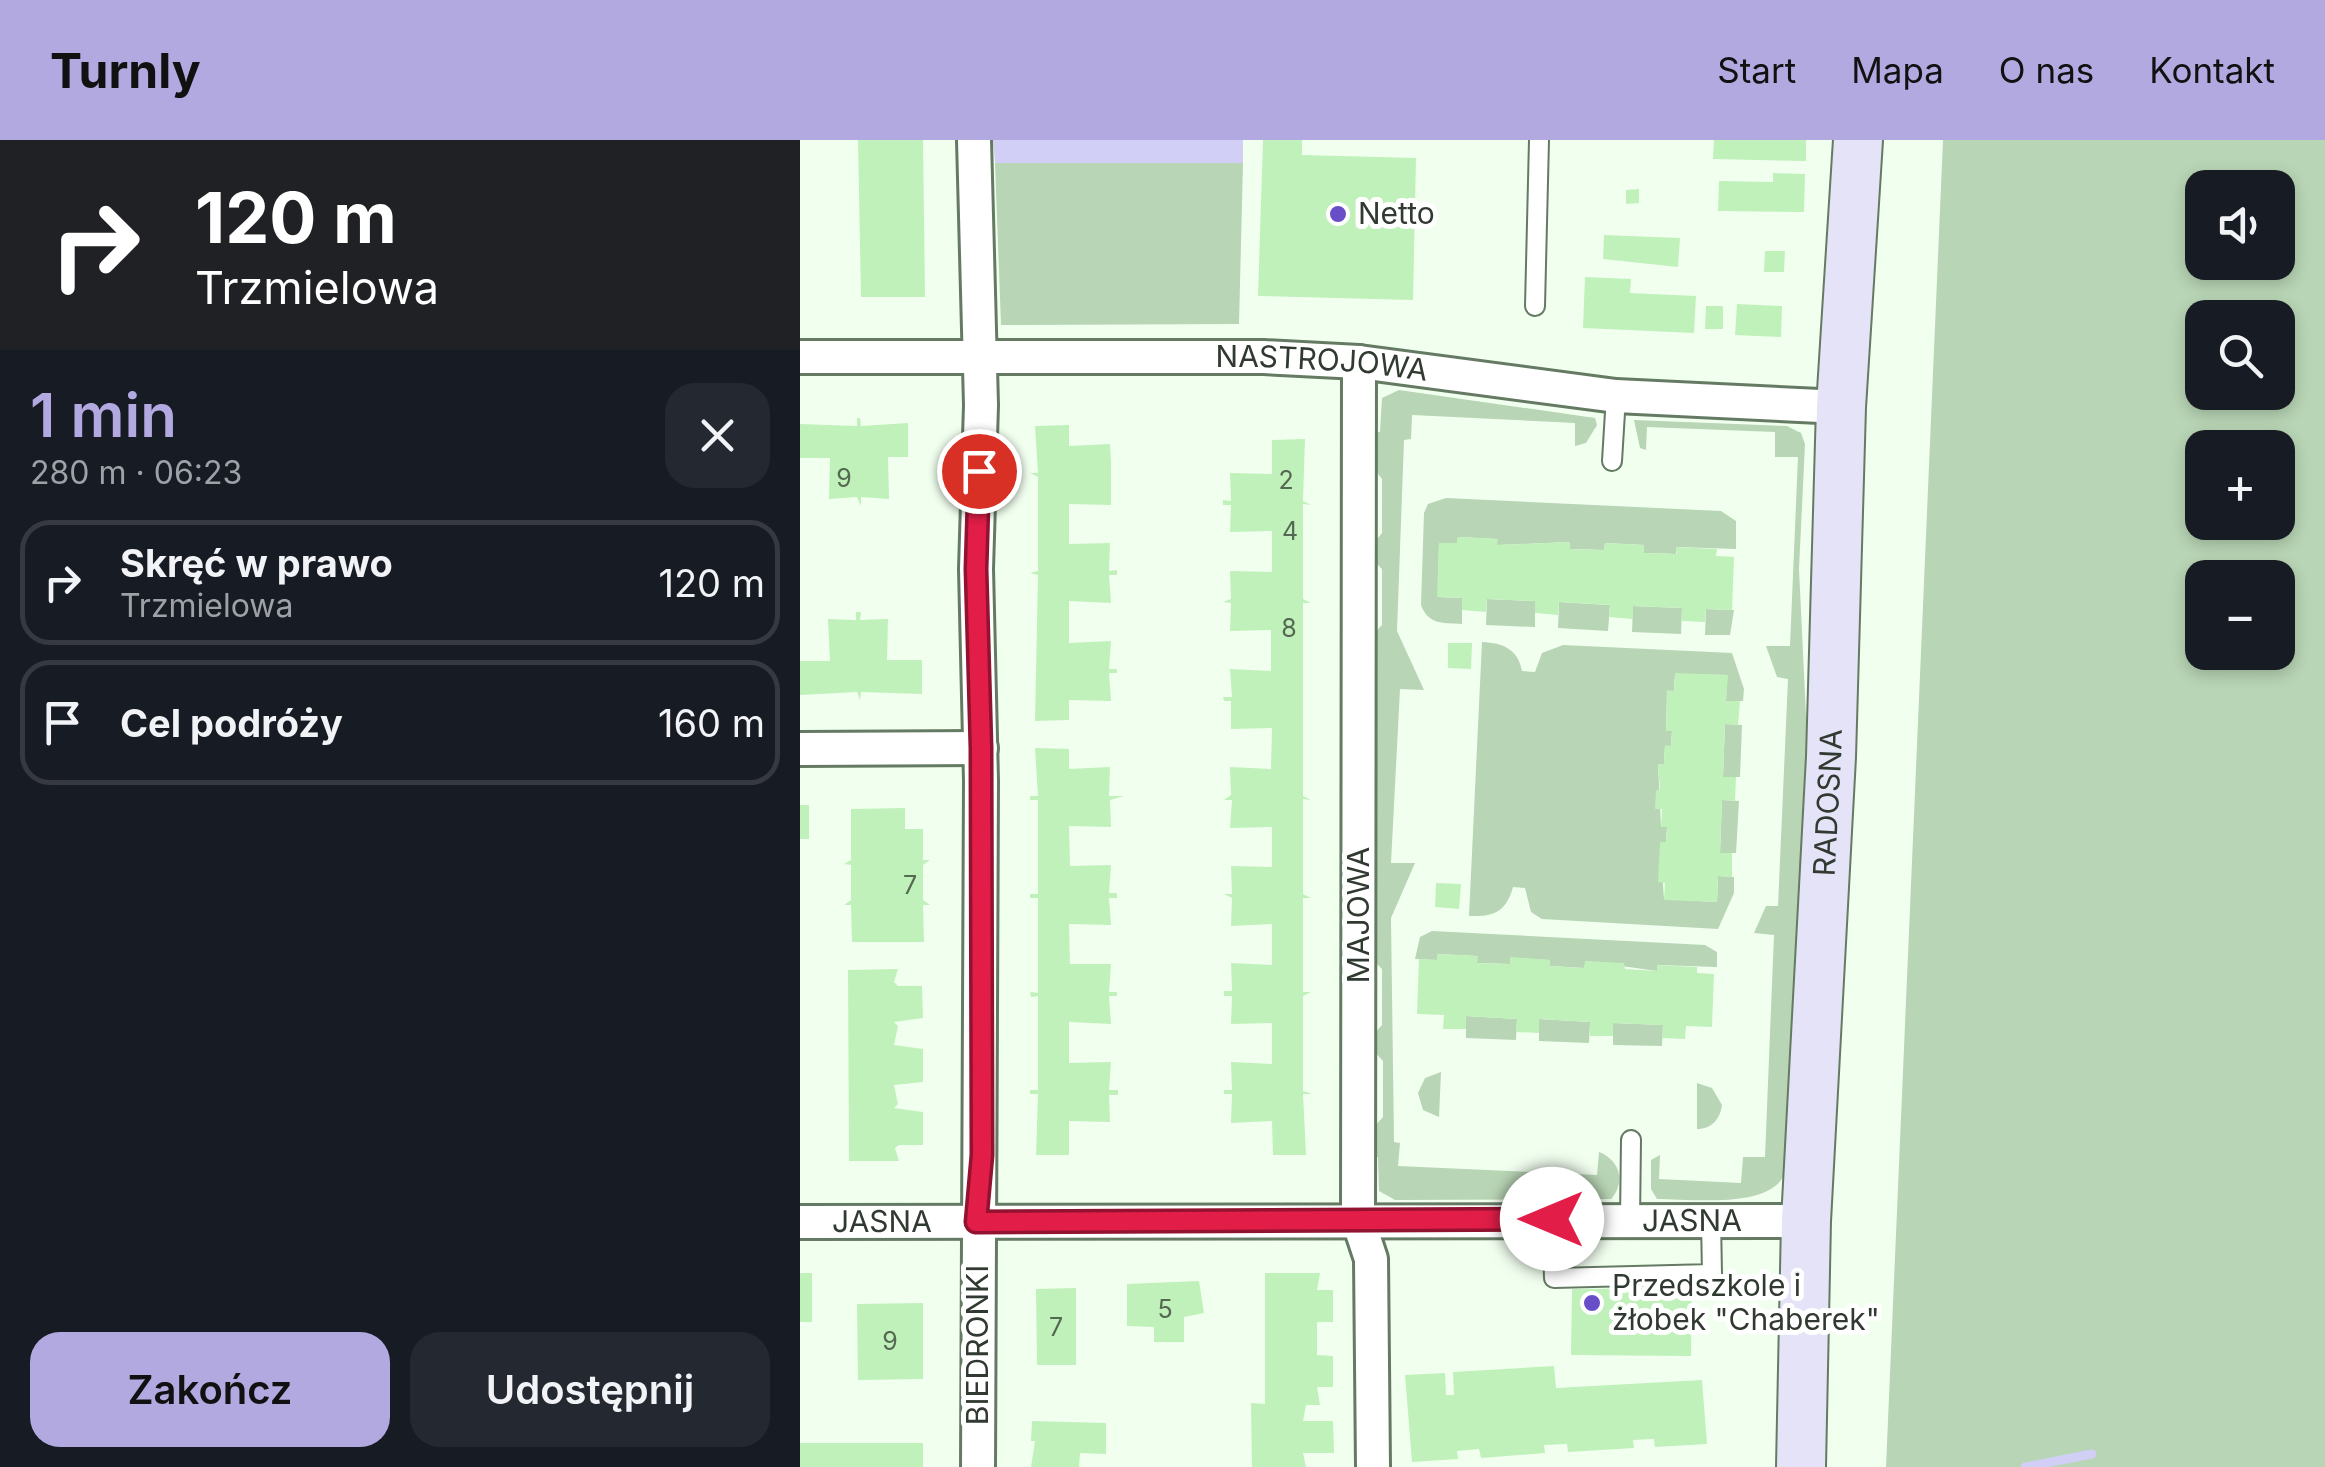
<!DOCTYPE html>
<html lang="pl">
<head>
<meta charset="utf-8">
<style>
  :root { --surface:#171b24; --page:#242831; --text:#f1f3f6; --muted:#9ea1a6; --line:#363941; --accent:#b3a9e1 }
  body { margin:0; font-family:Inter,sans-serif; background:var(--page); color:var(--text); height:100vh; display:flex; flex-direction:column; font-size:38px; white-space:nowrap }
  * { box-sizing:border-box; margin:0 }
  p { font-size:32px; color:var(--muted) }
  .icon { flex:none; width:55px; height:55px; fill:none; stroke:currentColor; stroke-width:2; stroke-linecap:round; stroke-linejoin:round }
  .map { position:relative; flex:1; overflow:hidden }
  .details { display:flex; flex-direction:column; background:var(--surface); width:800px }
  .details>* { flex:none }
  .hud { background:#202124; color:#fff; overflow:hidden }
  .buttons { position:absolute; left:1385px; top:30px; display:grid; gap:20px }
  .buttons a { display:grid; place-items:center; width:110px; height:110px; border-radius:20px; background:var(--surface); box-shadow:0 5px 15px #0003; font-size:50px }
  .pin { position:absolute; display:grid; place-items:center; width:85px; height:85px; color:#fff; margin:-42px; border:5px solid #fff; border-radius:50%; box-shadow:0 2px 10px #0007 }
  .me { position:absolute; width:110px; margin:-55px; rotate:270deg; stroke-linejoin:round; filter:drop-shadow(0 0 8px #0008) }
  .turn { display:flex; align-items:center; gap:35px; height:210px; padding:0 30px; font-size:45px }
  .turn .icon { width:130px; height:130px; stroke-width:2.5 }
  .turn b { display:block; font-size:70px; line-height:85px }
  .round { display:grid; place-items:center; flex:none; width:105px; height:105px; border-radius:30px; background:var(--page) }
  .summary { display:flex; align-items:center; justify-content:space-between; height:170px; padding:0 30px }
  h1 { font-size:60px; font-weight:600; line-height:75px; color:var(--accent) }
  .action { display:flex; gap:20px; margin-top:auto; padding:20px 30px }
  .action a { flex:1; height:115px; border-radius:30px; background:var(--accent); color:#111; font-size:40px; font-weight:600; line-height:115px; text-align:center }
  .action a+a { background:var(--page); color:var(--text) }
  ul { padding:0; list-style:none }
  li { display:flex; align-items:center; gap:30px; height:125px; margin:0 20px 15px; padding:0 10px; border:5px solid var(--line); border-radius:30px }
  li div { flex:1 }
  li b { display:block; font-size:38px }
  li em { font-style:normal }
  header { display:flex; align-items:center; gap:60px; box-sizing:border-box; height:140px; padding:0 50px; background:var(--accent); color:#111 }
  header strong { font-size:48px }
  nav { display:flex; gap:55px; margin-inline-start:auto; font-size:35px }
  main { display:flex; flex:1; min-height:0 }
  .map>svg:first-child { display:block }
  .green { fill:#b8d5b5; fill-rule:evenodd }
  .water { fill:#d2cff6 }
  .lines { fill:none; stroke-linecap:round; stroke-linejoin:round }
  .stream { stroke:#d2cff6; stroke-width:9 }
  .building { fill:#c0f1ba }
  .lane-casing { stroke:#657a63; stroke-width:22 }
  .street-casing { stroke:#657a63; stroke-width:38 }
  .secondary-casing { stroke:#657a63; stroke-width:52 }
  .lane { stroke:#fff; stroke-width:18 }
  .street { stroke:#fff; stroke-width:32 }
  .secondary { stroke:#e5e3f8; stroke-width:48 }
  .route-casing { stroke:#92132f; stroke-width:25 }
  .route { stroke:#e11d48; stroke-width:18 }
  .poi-dot { fill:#684fc8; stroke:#fff; stroke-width:4 }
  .labels { text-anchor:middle; stroke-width:10; stroke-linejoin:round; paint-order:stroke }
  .number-label { font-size:25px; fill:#556852 }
  .poi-label { font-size:30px; fill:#313a30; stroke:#fff; text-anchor:start }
  .street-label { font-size:30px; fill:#313a30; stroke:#fff }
</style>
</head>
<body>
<header>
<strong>Turnly</strong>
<nav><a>Start</a><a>Mapa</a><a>O nas</a><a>Kontakt</a></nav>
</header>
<main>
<section class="details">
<div class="hud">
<div class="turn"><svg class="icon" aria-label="right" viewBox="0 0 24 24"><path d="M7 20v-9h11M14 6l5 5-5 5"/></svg><div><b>120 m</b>Trzmielowa</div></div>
</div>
<div class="summary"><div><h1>1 min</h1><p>280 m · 06:23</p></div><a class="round"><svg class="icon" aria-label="close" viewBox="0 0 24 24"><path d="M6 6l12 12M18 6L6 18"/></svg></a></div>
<ul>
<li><svg class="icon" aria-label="right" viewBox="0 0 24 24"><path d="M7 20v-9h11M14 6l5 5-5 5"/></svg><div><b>Skręć w prawo</b><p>Trzmielowa</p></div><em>120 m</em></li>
<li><svg class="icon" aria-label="arrive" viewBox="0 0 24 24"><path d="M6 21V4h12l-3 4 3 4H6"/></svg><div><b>Cel podróży</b></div><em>160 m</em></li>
</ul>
<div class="action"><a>Zakończ</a><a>Udostępnij</a></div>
</section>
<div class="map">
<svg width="1525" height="1327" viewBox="0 0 1525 1327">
  <rect width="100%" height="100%" fill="#f1ffef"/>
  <path class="green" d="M1143 0H1525V1327H1086ZM1402 48H1478V122H1402ZM1402 178H1478V252H1402ZM1402 308H1478V382H1402ZM1402 438H1478V512H1402Z
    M195 23H443L439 184 201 185Z
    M599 250 795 278 797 285 786 303 775 306V283L612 275 611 299 604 300 597 491 624 550 600 549 591 723H615L591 778 594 1002 600 1003 598 1026 797 1035 799 1012C820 1020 826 1042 811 1059L595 1060 579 1051 578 1017H571V990L583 977V921L573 910V895L582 885V829L573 820V494L582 485V429L572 419V405L582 393V339L573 328 571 293 580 292 582 258Z
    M834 280 987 286 1001 293 1005 304 999 429 1008 617 984 1035C969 1069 889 1059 857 1059L851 1049V1020L860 1015 859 1039 941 1043 943 1017H965L974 795 954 793 966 766H978L988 539 977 537 966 506H990L998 317H975V292L847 287 846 310 840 308Z
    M646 358 921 371 936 381V409L877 407 876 414 844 413V405L805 403 804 410 770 409V402L697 405V399L658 397 657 403H639L638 457 662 458V484C644 483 628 485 621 465L624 373 628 364Z
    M687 459 735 461V487L686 485Z
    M759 462 810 465 808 491 758 488Z
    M833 466 882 468 881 494 832 492Z
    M906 469 934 470 930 495H905Z
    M682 502C703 503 718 509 722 531L735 532 742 513 763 505 932 513 944 549 943 561H926L927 535 875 534 874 551H867L866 590 872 591 871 606H865L864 624H858L861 687H867L866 702 860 703 864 759 917 762 918 736 934 737V753L918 789 742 779 731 772 725 748 713 747C706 772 694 777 669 776Z
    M925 584 942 585 940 637H923Z
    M922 660 939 661 936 713H920Z
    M632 791 905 805 917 812V827L858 825 857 831 786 821 784 828 750 826V820L711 818 710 824 677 823V816L638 814 637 820 615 819 620 797Z
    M666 876 717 879 716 900 666 898Z
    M739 879 790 882 789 903 739 901Z
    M813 883 863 885 862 906 813 905Z
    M641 932 639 977 623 970 618 953 625 938Z
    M897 943 912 948 922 965C920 979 912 989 897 989Z"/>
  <path class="water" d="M193 0H443V23H195Z"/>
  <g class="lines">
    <path class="stream" d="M1225 1327 1292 1314"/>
  </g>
  <path class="building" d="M58 0H123L125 157H61Z
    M463 0H502V15L616 18 613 160 458 156Z
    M914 0H1006V21L913 19Z
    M973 33 1005 34 1004 72 918 71 919 41 973 42Z
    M839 49V63L826 64V50Z
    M804 95 880 98 878 127 803 119Z
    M965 111H985L984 132H964Z
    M785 137 831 139 830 153 896 156 894 193 783 188Z
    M937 164 982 166 981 197 935 195Z
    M906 166H923V189H905Z
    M57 278H60L61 286 108 283V317H88L89 359 61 357V366L57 357 29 359 30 318H0V284L57 286Z
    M269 285V306L310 304 311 322V365L269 364V404L310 403 309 431 317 430V435H309L311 463 269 461V503L311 501 309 529H317V533H309L311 561 269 560V580L235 581 238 435 230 433 238 431V337L230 333H238L235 286Z
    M505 299 503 361 511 365 503 364V459L511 463H503V656L511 660 503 659V754L511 758H503V852H511L503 856V951L512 954H503L506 1015H473L472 981 431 983 432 954H424V950H432L431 922 472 924V883L431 884 432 856H424V851H432L431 823 472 825V784L431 786 432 758 424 754H432L431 726 472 727V687L430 688 432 660H424L431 655 430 627 471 629 472 588 431 589V561H424L423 557H432L430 529 471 531V490L430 491 431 463 423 462 431 459 430 431 472 432V391L430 392 431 365H423V360L431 361 430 333 472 334V300Z
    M658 397 698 399 697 405 770 402V409L804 410 805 403 844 405V413L877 414 876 407 917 409 916 416 934 417 932 470 906 469 905 482 882 481V468L833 466V479L809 477 810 465 759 462 758 475 735 473V461L687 459 686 472 662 470V458L637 457 639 403H657Z
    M56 472H61L60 480 88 479 87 520H122V554L61 552 60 560 57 552 0 555V521H30L28 479 56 480Z
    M648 503H672L671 529 648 528Z
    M875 533 928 535 926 561H940L938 585 925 584 923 637H936L935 661 922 660 920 713H932V737L918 736 917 762 864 760 865 743 858 742 860 702H866L867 687H861L862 669H855L856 650H860L858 624H864L865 605 871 606 872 591H866L867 550 874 551Z
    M235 608 269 609V629L310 627 309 656H324L310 660 311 687 269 686 270 726 311 725 309 753H317V758H309L311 785 269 784 270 824H311L309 852H317V856H309L311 884 269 882V923L311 922 309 950H318V955H309L310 982 269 981V1015H236L238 954H230V950H238V856L231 857 230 852 238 853V758H230V754H238V660H230V656H238Z
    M0 665H9V699H0Z
    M105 668V689H123V720H130L123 725V760L130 765H123L124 802H52L51 765H44L51 760V725L44 724 51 720V669Z
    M636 743 661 744 659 769 635 767Z
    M637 814 678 816 677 823 710 824V817L750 820V826L784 828 785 821 824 823 825 829 857 831V825L897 827V833L914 834 912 887 886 886 885 899 862 898 863 885 813 883V896H790V882L739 879V893L716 892 717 879 666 876V889H643L644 875 617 874 619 819 637 820Z
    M98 829 94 842 98 846H122L123 878 94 882 98 886 94 905 123 909V942L94 945 98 964 94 968 123 972V1005H99L95 1008 99 1021H49L48 830Z
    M0 1133H12V1182H0Z
    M465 1133H520L517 1150H533V1182H517V1215L533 1216V1247H517L520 1265H506L503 1281H533L534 1313H503L506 1327H452L451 1263 465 1264Z
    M399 1141 404 1173 384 1177V1202H354V1187L327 1186V1144Z
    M276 1148V1225H237L236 1149Z
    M892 1148 891 1216 771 1215 772 1149Z
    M123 1163V1239L58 1240 57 1164Z
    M754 1226 756 1248 902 1240 907 1304 855 1307 854 1299 833 1300 834 1308 768 1312 767 1304 744 1305 745 1313 681 1318 679 1309 657 1311 658 1319 612 1322 605 1235 645 1233 646 1255H654L653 1232Z
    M232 1281 306 1283V1314L280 1313 279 1327H231L235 1301H231Z
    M0 1303H123V1327H0Z"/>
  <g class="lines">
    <defs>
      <path id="lane" d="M735 166 739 0
        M812 321 816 256
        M752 1079 754 1138 912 1134 911 1080
        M830 1080 831 1000"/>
      <g id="street">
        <path d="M174 0 181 265 176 429 181 641 178 1327"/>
        <path id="s1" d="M0 217H463L559 222 816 256 1041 267"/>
        <path d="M559 222 558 1080 571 1119 573 1327"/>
        <path d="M0 609 181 608"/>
        <path id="s2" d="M0 1082 1006 1081"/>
      </g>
      <g id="secondary">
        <path id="s3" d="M1001 1327 1006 1081 1031 617 1041 267 1058 0"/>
      </g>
    </defs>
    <use href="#lane" class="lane-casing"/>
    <use href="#street" class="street-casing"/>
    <use href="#secondary" class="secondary-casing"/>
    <use href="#lane" class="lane"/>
    <use href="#street" class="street"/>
    <use href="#secondary" class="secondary"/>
  </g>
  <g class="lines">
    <defs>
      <path id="route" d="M179 331 176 429 181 608 182 1015 176 1082 752 1079"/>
    </defs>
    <use href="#route" class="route-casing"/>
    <use href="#route" class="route"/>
  </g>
  <g class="poi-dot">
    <circle cx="538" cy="74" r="10"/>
    <circle cx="792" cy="1163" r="10"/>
  </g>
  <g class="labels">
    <g class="number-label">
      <text x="44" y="347">9</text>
      <text x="486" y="349">2</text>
      <text x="490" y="400">4</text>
      <text x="489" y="497">8</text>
      <text x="110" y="754">7</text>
      <text x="365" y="1178">5</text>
      <text x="256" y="1196">7</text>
      <text x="90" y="1210">9</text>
    </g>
    <g class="poi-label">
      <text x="558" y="84">Netto</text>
      <text x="812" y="1156">Przedszkole i<tspan x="812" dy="34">żłobek "Chaberek"</tspan></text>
    </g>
    <g class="street-label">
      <text dy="10" stroke="none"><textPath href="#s1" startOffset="522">NASTROJOWA</textPath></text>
      <text dy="10" stroke="none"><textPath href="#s3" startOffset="665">RADOSNA</textPath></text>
      <text transform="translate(559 775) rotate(-90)" y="10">MAJOWA</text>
      <text dy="10" stroke="none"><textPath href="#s2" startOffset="892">JASNA</textPath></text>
      <text dy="10" stroke="none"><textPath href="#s2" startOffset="82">JASNA</textPath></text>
      <text transform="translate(178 1205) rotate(-90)" y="10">BIEDRONKI</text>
    </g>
  </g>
</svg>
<div class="buttons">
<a><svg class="icon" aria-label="sound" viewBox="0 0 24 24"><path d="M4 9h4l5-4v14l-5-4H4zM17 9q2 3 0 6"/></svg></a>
<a><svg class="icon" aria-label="search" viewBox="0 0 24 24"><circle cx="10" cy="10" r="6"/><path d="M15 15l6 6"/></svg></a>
<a>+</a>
<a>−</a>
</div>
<div class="pin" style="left:179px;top:331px;background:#d93025"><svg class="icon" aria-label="arrive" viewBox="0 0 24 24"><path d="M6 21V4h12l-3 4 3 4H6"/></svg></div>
<svg class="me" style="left:752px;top:1079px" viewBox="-20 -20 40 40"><circle r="19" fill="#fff"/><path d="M0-13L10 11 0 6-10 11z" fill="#e11d48"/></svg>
</div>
</main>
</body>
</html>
